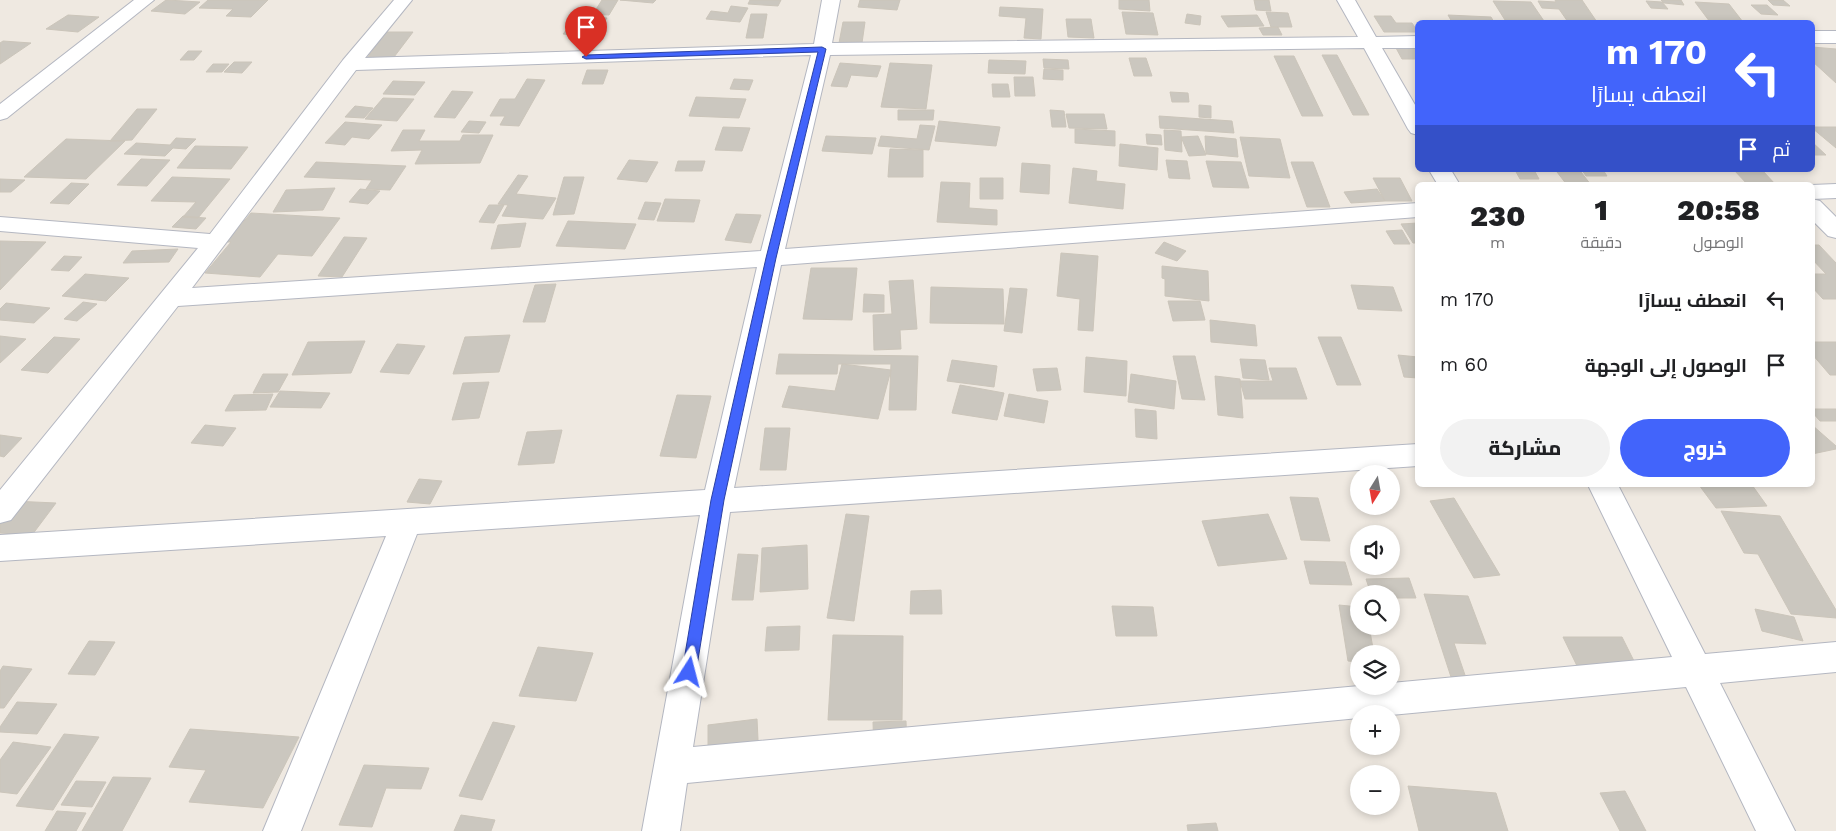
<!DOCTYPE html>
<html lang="ar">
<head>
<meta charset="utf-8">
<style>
  :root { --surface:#fff; --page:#f2f2f2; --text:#202124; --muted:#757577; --accent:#4264fb }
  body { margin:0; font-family:"Work Sans",Cairo,sans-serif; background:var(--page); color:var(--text); direction:rtl; height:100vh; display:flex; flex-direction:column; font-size:19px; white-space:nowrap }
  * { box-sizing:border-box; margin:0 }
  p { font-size:16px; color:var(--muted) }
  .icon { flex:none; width:28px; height:28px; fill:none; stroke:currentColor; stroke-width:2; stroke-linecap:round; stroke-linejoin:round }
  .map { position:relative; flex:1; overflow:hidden; direction:ltr }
  .details { position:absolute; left:1415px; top:182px; width:400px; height:305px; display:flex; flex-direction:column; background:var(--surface); border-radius:8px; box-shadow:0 2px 8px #0003; direction:rtl }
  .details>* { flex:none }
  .banner { position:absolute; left:1415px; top:20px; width:400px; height:152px; border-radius:8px; box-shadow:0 2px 8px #0003; direction:rtl; background:#4264fb; color:#fff; overflow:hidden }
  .needle { width:32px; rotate:191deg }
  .fabs { position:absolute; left:1350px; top:465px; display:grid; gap:10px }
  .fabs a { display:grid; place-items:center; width:50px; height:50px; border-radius:50%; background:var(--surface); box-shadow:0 2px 8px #0003; font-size:25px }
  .pin { position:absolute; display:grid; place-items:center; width:42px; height:42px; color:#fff; margin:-51px -21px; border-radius:50% 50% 50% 0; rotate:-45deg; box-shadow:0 0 5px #0007 }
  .pin .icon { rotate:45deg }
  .me { position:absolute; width:55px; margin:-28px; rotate:9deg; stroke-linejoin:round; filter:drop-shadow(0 0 4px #0008) }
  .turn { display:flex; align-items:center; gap:18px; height:105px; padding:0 25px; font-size:22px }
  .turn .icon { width:65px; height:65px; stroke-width:2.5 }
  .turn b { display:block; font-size:35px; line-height:42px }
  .then { display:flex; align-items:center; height:48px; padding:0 25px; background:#0003; gap:10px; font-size:19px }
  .eta { display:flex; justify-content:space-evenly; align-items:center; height:85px; text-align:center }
  .eta b { font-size:30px; font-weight:800; line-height:35px }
  .action { display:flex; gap:10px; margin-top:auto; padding:10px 25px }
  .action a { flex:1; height:58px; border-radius:30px; background:var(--accent); color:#fff; font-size:20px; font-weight:800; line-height:58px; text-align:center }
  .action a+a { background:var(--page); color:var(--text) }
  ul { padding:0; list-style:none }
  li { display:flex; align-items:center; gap:15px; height:65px; padding:0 25px }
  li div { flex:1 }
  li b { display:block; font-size:19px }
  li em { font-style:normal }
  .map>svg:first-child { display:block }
  .building { fill:#cbc7bf; stroke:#cbc5ba }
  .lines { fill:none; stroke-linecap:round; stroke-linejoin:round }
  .minor-casing { stroke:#b4b7c1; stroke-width:2 }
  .minor { fill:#fff; fill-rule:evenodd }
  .route { fill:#4264fb; stroke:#2b41a3 }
</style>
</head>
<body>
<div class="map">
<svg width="1836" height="831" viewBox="0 0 1836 831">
  <rect width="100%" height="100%" fill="#efe9e1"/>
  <path class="building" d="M166 0H167L200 2 185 14 151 11Z
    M208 0H268L251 17 226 16 233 9 199 8Z
    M602 0H618L609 15 593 14Z
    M620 0H656L653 3Z
    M750 0H781L778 6 748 4Z
    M860 0H900L897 10 858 7Z
    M1119 0H1149L1150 11 1119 9Z
    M1254 0H1269L1271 11 1256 10Z
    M1555 0H1582L1597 22H1568L1559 9 1542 8 1538 1 1556 2Z
    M1661 0H1681L1684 5 1664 3Z
    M1768 0H1783L1790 6 1773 5Z
    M1493 1 1531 2 1544 21 1505 20Z
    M1646 1 1662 2 1668 9 1651 8Z
    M1695 2 1729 4 1743 22H1710Z
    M1751 5H1767L1778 15 1761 14Z
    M731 6 748 8 740 22 706 19 711 11 728 13Z
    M1000 7 1043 9 1041 39 1024 38 1026 18 999 16Z
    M1122 12 1153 13 1158 35 1126 34Z
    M1266 12 1288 13 1292 27H1271Z
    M751 14H767L763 38H746Z
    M1187 14 1201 16 1200 25 1185 23Z
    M68 15 99 17 78 32 46 29Z
    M1257 15 1264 26 1228 27 1221 16Z
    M1448 15 1491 17 1494 22H1452Z
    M578 16 607 18 593 37 563 34Z
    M1374 16H1391L1396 23H1412L1418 32H1384Z
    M1066 19H1091L1094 38 1068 37Z
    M843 22H865L862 43H839Z
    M1278 27 1282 35H1263L1259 28Z
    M386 32H413L391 61H365Z
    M3 41 31 43 0 64V43Z
    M1812 47 1836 49V83L1812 61Z
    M1396 48H1414L1418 54V59H1402Z
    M188 51H202L194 60H180Z
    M1322 55H1337L1369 115H1353Z
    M1274 56H1294L1323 116H1302Z
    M1129 58H1146L1152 76H1134Z
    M1043 59 1068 60 1069 69 1044 68Z
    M989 60 1026 61 1025 74 988 73Z
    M234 62H252L242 73 224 72Z
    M840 63 881 66 877 77 851 75 847 87 831 86Z
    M890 63 932 65 926 109 881 107Z
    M213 64H229L222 72H206Z
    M1044 69 1063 70V80L1043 79Z
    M587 70H608L603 84H582Z
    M1014 77H1033L1035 96H1015Z
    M527 79 545 80 519 126 500 125 505 116H490L500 99H515Z
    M734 79 753 80 749 90 730 89Z
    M393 81 425 82 415 95 383 94Z
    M992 84H1008L1010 97H993Z
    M452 91 473 92 455 118 434 117Z
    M1170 92 1188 93 1189 102H1172Z
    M696 97 746 99 739 118 689 116Z
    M383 98 414 99 397 121 365 119Z
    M1199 105 1211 106V118L1199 117Z
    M355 106 373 108 364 118 345 117Z
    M137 109H157L132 140 110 141Z
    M898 110H934L933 120H898Z
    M1050 110 1064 111 1066 127H1052Z
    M1066 114H1104L1107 129 1069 128Z
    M1159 116 1232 121 1234 133 1160 128Z
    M469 121 486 122 479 133 461 132Z
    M939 121 1000 127 996 146 935 141Z
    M345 122 382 125 369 139 352 137 345 145 325 143Z
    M920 125 935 126 929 150 878 146 881 136 917 139Z
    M723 127 750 128 742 151 715 150Z
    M1812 127H1836V148L1812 128Z
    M1075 129 1115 131V146L1075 143Z
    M403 130H425L419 141H460L463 135H493L480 163 415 164 422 150 391 151Z
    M1164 130 1181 131 1182 152 1165 150Z
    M1146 134 1161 135 1162 145 1147 144Z
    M826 136 876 138 872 154 822 151Z
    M1198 136 1206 155 1189 156 1181 137Z
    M1205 136 1236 139 1238 157 1206 154Z
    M1240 137 1280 139 1290 178 1249 176Z
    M176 138 196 139 186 149 173 148 165 156 124 154 136 143 170 145Z
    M66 139 125 141 86 179 24 177Z
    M1812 142 1826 155H1812Z
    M1120 144 1158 148 1157 170 1119 166Z
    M195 146 248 147 231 169 177 168Z
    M890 149 923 150V177H888Z
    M141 159 170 160 147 186 117 185Z
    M629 160 658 162 647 182 617 179Z
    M1166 160 1187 161 1190 179 1169 178Z
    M678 161H705L702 171H675Z
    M1206 161 1241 162 1249 188 1213 187Z
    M316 162 406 166 390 190 366 189 372 180 304 177Z
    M1291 162H1313L1330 207H1307Z
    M1022 163 1050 165 1049 194 1020 192Z
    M1073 168 1097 171 1096 181 1125 184 1123 209 1069 203Z
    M1515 170H1534L1539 179H1520Z
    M1582 170H1603L1607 176H1586Z
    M1734 170H1762L1776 185H1748Z
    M1557 172H1581L1591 185H1567Z
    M518 175 528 176 516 194 556 198 543 219 502 216 508 205 498 204Z
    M172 177 230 179 198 218 183 217 196 202 151 201Z
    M564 177H584L574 214 553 215Z
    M980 178H1003V199H980Z
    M1373 178H1400L1412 201H1385Z
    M0 179 25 180 11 192H0Z
    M941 182 970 183 969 208 997 210V225L937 222Z
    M71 183 89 184 69 204 50 203Z
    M335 188 323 210 273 212 286 190Z
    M360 189 380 191 368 204 349 202Z
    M1377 189 1385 201 1351 203 1344 192Z
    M665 199 700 200 694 222 657 221Z
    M645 202 661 203 654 220 638 219Z
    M489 205H504L494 223 479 222Z
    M251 213 340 218 312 256 278 254 260 277 205 273 231 242H226Z
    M736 214 761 215 751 243 725 240Z
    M183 216 206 218 196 229 172 227Z
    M568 221 636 224 625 249 556 246Z
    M526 223 520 247 491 249 498 225Z
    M1418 223V243H1413L1401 224Z
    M1402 230 1410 244H1394L1386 231Z
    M344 237 367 238 342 277 318 276Z
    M0 241 46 242 0 290Z
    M1164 242 1186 251 1177 261 1155 253Z
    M1812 245H1819L1836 263V299H1823L1812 287V274H1826L1812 259Z
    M178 249 169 262 123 263 132 251Z
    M1061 253 1098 256 1093 331 1078 330 1080 299 1057 296Z
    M64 256 82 257 69 271 51 270Z
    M1162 266 1208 271 1209 301 1165 296V279L1162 278Z
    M811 268H857L852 320 803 319Z
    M85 274 129 278 106 301 62 296Z
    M913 280 917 329 900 330 901 349 874 350 873 315 892 314 889 281Z
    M556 284 545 322H523L535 285Z
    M1351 285 1393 287 1402 311 1358 309Z
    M931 287 1003 289 1004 324 930 323Z
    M1010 288 1027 289 1022 333 1004 331Z
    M864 294 884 295V312H863Z
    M1168 301H1200L1205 320 1173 321Z
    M83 302 97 304 77 321 64 319Z
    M6 303 50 308 34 323 0 320V309Z
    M1210 320 1255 325 1257 346 1211 342Z
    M510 335 499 372 453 374 465 337Z
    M0 336 26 339 0 363Z
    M54 337 80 339 48 373 21 370Z
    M1318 337H1341L1361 385H1337Z
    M365 341 351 373 292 375 308 342Z
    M1812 342H1836V375H1830L1812 354Z
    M397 344 425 346 409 374 380 372Z
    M779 354 918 356 916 410H889L891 364H838L837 374H776Z
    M1398 355 1418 357V378L1404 377Z
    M1173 356H1195L1205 400 1182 399Z
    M1086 357 1127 361 1126 396 1084 392Z
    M1240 359 1265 360 1269 380 1243 378Z
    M952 360 997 366 994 387 947 381Z
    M842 364 891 370 878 419 782 407 789 386 835 391Z
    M1057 368 1061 390 1037 391 1033 369Z
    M1269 368H1296L1307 399H1245L1240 381H1273Z
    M263 374H288L278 392 253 393Z
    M1131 374 1176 381 1174 409 1128 402Z
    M1215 376 1240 379 1243 418 1218 415Z
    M489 382 479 418 452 420 463 383Z
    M960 385 1004 393 997 420 952 413Z
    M280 391 330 393 321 408 270 407Z
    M273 394 266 410 225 411 234 395Z
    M1009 394 1048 401 1044 423 1004 416Z
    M677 395 711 396 696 458 660 456Z
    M1135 409 1156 411 1157 439 1136 437Z
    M1812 409H1836V421H1820L1812 412Z
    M205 425 236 428 223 446 191 443Z
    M1812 425 1836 446V449L1812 454Z
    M765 428H790L786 470H760Z
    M562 430 554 463 518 465 527 432Z
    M0 435 22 438 4 457 0 456Z
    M419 479 442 481 430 504 407 502Z
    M1699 485H1752L1767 506 1716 508Z
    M1290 497 1318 498 1330 541 1301 540Z
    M1454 498 1500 575 1474 578 1430 501Z
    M12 501 56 503 32 535 0 533V517Z
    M1721 511 1780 516 1836 610V618L1791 614 1758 554 1744 553Z
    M846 514 869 516 854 621 827 618Z
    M1268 514 1287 559 1218 566 1202 521Z
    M807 545 808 589 760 592 762 548Z
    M738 554 758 555 753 600H732Z
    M1304 561 1345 562 1352 585 1310 584Z
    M1409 578 1416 598H1391V594H1371L1366 579Z
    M941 590 942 614H910L911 591Z
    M1424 594 1468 596 1486 644 1454 643 1466 678 1451 677Z
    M1339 605 1359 607V626H1369L1374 654H1359V662L1348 661Z
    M1112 606 1153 607 1157 636H1116Z
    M1755 609 1794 617 1803 641 1762 631Z
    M800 626 799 650 765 651 767 627Z
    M833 635 903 636 902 720H828Z
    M1563 637H1622L1638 669 1579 670Z
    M89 641 115 642 95 675 68 674Z
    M538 647 593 653 576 701 519 696Z
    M3 666 32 669 4 708H0V671Z
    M17 702 57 704 37 734 0 732V727Z
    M757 719 759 760 708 767V725Z
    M906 721 907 752 874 753 873 722Z
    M493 722 515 726 482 800 459 796Z
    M190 729 299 737 263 808 189 802 206 770 169 767Z
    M64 734 99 737 53 810 16 806Z
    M13 742 51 747 17 794 0 792V760Z
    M364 765 429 768 421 789 386 788 372 827 339 825Z
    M113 777 151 778 122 831H82Z
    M76 781 106 782 92 807 61 805Z
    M1408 786 1496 793 1508 831H1419Z
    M1625 791 1646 831H1620L1600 793Z
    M57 811 86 813 76 831H45Z
    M461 815 495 820 491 831H454Z
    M1216 823 1218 831H1188L1187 825Z"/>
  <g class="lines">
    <defs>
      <path id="minor" d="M134 0H154L7 118 0 120V104Z
        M394 0H412L365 58 814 44 822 0H840L832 43 1358 37 1337 0H1355L1376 37 1418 36V48H1382L1418 110V135L1411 133 1408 129 1364 48 830 55 785 249 1418 203V217L781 265 734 488 1418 444V466L730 512 693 747 1359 686H1391V683L1672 657 1588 485H1618L1705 654 1836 642V672L1720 683 1795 831H1756L1686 687 1391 715 1359 714V718L687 783 680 831H642L700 515 417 534 301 831H263L386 536 0 561V535L705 490 757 267 178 306 11 520 0 523V490L198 248 0 231V217L210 234 343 60ZM811 55 761 251 192 288 356 70Z
        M1812 31H1836V43H1812Z
        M1429 170H1451L1460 185H1438Z
        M1836 184V198L1812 199V185Z
        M1812 199 1820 201 1836 217V238L1828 236 1812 220Z"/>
    </defs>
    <use href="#minor" class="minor-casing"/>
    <use href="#minor" class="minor"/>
  </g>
  <path class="route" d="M822 47 826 49 776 258 724 500 696 672 694 676 689 678 684 676 682 672 711 500 766 258 818 52 586 59 582 57 586 55Z"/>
</svg>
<div class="fabs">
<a><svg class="needle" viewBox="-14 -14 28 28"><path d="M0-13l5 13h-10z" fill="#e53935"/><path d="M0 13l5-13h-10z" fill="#757577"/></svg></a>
<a><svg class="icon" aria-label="sound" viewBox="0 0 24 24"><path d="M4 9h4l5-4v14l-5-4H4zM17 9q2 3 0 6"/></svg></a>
<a><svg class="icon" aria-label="search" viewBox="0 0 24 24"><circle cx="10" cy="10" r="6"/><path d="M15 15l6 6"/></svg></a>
<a><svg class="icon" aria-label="layers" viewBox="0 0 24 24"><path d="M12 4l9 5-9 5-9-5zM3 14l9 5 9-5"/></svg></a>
<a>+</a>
<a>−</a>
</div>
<div class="pin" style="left:586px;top:57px;background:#d93025"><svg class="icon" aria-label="arrive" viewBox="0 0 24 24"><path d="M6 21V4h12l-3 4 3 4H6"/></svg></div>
<svg class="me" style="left:689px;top:672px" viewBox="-20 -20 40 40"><path d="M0-17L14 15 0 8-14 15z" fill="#4264fb" stroke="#fff" stroke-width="4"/></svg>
<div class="banner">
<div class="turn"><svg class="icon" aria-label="left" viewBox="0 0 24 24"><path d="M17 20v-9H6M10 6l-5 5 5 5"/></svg><div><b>170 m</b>انعطف يسارًا</div></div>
<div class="then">ثم<svg class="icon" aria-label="arrive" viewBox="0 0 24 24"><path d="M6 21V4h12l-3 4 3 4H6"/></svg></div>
</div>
<section class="details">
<div class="eta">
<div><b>20:58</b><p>الوصول</p></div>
<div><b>1</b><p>دقيقة</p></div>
<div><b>230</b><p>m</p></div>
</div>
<ul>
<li><svg class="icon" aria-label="left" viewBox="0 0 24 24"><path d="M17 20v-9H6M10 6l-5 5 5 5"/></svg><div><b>انعطف يسارًا</b></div><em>170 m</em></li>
<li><svg class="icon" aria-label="arrive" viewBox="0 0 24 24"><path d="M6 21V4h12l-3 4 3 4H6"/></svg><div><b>الوصول إلى الوجهة</b></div><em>60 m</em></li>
</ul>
<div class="action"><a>خروج</a><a>مشاركة</a></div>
</section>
</div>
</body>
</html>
